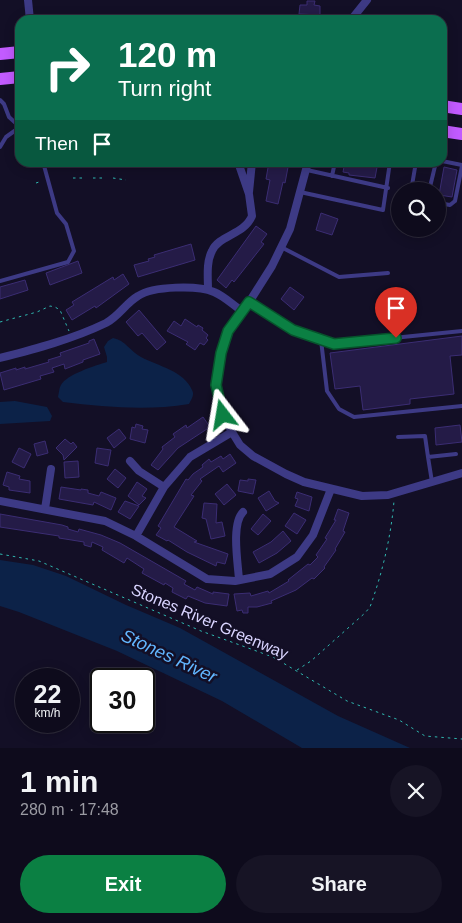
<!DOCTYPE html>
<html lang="en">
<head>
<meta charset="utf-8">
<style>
  :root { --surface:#0e0b1c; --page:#171425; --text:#f1f3f6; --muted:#9b9ba3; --line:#2e2b3b; --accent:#0b8043 }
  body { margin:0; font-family:Helvetica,sans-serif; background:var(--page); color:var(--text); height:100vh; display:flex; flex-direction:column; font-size:19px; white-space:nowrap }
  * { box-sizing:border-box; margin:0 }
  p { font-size:16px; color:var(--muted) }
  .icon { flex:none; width:28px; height:28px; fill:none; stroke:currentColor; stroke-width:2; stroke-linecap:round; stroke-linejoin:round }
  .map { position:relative; height:748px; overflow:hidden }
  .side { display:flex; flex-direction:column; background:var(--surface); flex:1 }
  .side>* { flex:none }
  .hud { position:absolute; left:15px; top:15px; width:432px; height:152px; border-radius:15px; box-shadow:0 2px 12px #0003,0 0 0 1px var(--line); background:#0b6e4f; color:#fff; overflow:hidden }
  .buttons { position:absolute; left:391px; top:182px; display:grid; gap:10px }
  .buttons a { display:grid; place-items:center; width:55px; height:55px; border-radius:50%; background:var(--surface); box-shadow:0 2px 12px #0003,0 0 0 1px var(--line); font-size:25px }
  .speed { position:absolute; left:15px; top:668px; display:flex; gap:10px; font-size:25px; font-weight:700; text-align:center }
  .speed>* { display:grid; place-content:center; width:65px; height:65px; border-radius:50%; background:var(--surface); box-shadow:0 2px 12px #0003,0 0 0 1px var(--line); line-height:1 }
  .speed small { font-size:12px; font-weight:400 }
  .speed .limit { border:2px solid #111; border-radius:8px; background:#fff; color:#111 }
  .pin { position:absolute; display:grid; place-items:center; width:42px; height:42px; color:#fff; margin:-51px -21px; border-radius:50% 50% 50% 0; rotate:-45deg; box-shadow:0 0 5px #0007 }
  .pin .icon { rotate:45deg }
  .me { position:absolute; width:55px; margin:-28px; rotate:346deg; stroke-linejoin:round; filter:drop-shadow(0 0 4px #0008) }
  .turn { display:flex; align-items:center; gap:18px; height:105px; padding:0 20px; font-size:22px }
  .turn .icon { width:65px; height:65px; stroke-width:2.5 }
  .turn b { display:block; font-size:35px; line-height:42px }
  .then { display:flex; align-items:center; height:48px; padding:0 20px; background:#0003; gap:10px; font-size:19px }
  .round { display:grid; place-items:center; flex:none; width:52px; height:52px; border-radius:26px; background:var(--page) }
  .headline { display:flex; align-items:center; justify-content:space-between; height:85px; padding:0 20px }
  h1 { font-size:30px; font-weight:700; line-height:38px }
  .primary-button { display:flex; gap:10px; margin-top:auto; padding:10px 20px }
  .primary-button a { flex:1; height:58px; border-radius:30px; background:var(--accent); color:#fff; font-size:20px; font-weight:700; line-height:58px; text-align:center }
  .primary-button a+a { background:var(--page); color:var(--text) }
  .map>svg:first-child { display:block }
  .water { fill:#0c2248 }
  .building { fill:#241b47; stroke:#3b2d73 }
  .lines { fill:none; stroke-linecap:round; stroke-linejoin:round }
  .path { stroke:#2fb8b0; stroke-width:1; stroke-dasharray:2.5 4; stroke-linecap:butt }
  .lane { stroke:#3d3a85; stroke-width:4 }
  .street { stroke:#3d3a85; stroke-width:8 }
  .primary { stroke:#c25bff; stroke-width:12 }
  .route-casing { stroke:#07532c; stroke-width:12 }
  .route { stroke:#0b8043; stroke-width:9 }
  .labels { text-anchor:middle; stroke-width:5; stroke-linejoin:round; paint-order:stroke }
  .street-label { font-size:16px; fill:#d9d4ff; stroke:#130f26 }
  .water-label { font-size:18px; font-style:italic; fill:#62b6ff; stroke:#130f26 }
</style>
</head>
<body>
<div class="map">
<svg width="462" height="748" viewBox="0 0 462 748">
  <rect width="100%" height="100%" fill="#130f26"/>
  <path class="water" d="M113 338C125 340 131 352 141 357 158 366 184 371 192 390 195 395 191 400 189 404 147 411 105 407 63 402L58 397C59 393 59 388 61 385 66 375 96 365 107 362V357L104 347 108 341Z
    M15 401 47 407 52 416 50 421 0 424V402Z
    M0 560 33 565 66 576 126 605 180 628 338 716 410 748H302L222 701 117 651 19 612 0 606Z"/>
  <path class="building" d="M307 1H315L314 5 320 6V15L299 14 300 5H307Z
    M269 162H289L285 183 283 182 278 204 266 201 270 180 266 179Z
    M345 162H378L375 178 349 175V173L343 172Z
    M444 167 457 170 452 197 439 195Z
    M321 213 338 219 332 235 316 230Z
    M256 226 267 234 261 242 264 244 234 282 232 280 226 288 217 280Z
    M191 244 195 260 138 277 134 265 149 261 148 259 155 257 154 255Z
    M78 261 82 273 50 285 46 273Z
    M123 274 129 284 96 308 95 306 72 320 66 310 74 305 72 302 113 277 114 280Z
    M25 280 28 290 0 299V287Z
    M290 287 304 297 294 310 281 299Z
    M139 310 166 342 157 350 142 333 138 336 126 322Z
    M185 319 197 327 198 325 203 328 202 330 208 335 206 338 208 340 204 345 200 343 195 350 186 344 188 342 167 331 174 321 181 326Z
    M462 336V355L450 356 454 394 410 399V404L363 410 360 386 335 389 330 353Z
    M94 339 100 354 83 360V362L65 369 64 364 52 368 54 372 40 376 41 379 4 390 0 373 16 368V370L25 367V369L49 362 48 360 61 356 60 353 89 343V341Z
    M203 417 210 427 178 448 158 470 151 465 163 449 162 447 175 437 173 434 186 425 187 428Z
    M136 424 143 426 142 429 148 430 145 443 130 439 132 427 135 428Z
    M460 425 462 442 436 445 435 428Z
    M119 429 126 438 114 448 107 438Z
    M65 439 71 444 73 442 77 447 64 460 63 455 56 448Z
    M45 441 48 453 37 456 34 444Z
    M19 448 31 454 24 468 12 462Z
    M97 448 111 450 108 466 95 463Z
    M230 454 236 463 223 472 219 466 200 479 202 481 191 495 194 496 174 527 197 541 194 542 228 554 225 564 217 562 216 566 187 552 168 540 167 541 156 535 161 528 158 526 186 479 188 480 193 474 203 467 202 465 209 459 211 462 221 456 223 459Z
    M78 461 79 477 65 478 64 462Z
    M115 469 126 478 118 488 107 479Z
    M7 472 20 476 19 479 30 481V493L9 490V487L3 485Z
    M248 479 256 480 253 494 238 491 240 480 248 481Z
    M137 482 147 489 142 496 146 498 139 505 128 496Z
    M227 484 236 495 224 505 215 494Z
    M61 487 81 490V489L88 490V493L99 496 101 492 116 498 111 510 94 502 93 505 59 499Z
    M269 491 275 501 279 503 266 511 258 498Z
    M297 492 312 497 309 511 295 506 298 499 295 498Z
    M125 501 139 506 130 519 118 512Z
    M204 503 217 504 216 523 222 522 225 536 211 539 206 519 202 518Z
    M338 509 349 513 343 531 345 532 335 549 336 550 324 567 325 568 314 579 312 578 296 590 271 601 272 603 257 607H248V613H243L242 610 237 611 234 594 250 593 251 596 268 591 269 593 289 581 288 580 308 564 310 565 318 557 316 555 327 539 325 538 336 520H334Z
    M294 513 306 520 297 534 285 526Z
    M0 514 62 525 68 527V529L78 532 79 529 101 535 120 543 186 581 184 584 195 590 197 587 213 594V592L229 594 227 606 205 603 188 596 186 599 172 592 173 588 165 583 164 585 142 573 144 569 127 558 124 563 102 550 103 547 92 542 91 547 84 545V542L59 538V536L0 527Z
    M263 514 271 521 258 535 251 529Z
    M283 531 291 541 277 553 259 563 253 552 271 542Z"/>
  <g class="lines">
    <path class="path" d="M73 178H85
      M93 178H106
      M113 178 126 180
      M36 183 42 181
      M0 322 37 312 50 306 55 307 60 310 69 331
      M0 554 39 561 201 631 273 657 347 701 399 720 425 736 462 739
      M297 670 311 661 365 613 370 607C382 574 391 537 394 501"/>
    <path class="lane" d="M0 100 4 104 9 117 20 127
      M0 147 6 137 20 127
      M442 161 462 165
      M307 170 388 188
      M332 176 335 162
      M411 191 416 162
      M429 191 436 162
      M300 192 383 210 390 162
      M438 203 450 205 455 201 462 166
      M281 247 339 277 388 273
      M0 281 68 262 74 251 66 224 57 213 43 162
      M249 301 293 330 334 344 462 331
      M321 340 327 391 339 409 354 417 462 406
      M398 437 425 436 428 457
      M432 482 428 457 456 454"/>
    <path class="street" d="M28 0 30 20
      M351 20 367 0
      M308 162 290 229 272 266 248 304 228 331 221 353 216 385 223 415 232 432 240 445 253 456 286 474 304 482 362 496 388 495 462 473
      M249 192 252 162
      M208 290C208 278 206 262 212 251 219 235 244 235 252 216L249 194 238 162
      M0 358C35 349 73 339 106 323 119 316 126 303 138 296 153 286 198 285 214 292 224 296 233 305 242 311
      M130 461 139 471 164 487
      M0 501 105 521 136 536 207 579 235 581 270 574 297 557 313 535 331 489
      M45 509 51 469
      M136 536 164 487 190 457 232 432
      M239 580C238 563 231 524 243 512"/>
    <path class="primary" d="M0 54 20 52
      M0 79 20 77
      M442 106 462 109
      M442 131 462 134"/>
  </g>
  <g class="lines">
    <defs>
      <path id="route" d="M223 415 216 385 221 353 228 331 249 302 293 330 334 344 396 338"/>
    </defs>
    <use href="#route" class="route-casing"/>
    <use href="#route" class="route"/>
  </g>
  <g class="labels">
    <g class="street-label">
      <text transform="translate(210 621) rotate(23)" y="6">Stones River Greenway</text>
    </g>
    <g class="water-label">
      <text transform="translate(169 656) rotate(25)" y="6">Stones River</text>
    </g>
  </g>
</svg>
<div class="buttons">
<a><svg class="icon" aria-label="search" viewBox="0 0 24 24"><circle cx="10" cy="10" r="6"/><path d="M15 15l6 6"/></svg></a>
</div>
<div class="speed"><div>22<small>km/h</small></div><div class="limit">30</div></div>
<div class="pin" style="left:396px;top:338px;background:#d93025"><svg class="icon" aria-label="arrive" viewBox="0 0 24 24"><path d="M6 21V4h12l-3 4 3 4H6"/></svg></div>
<svg class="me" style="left:223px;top:415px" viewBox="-20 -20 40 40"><path d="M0-17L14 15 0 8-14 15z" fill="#0b8043" stroke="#fff" stroke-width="4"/></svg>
<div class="hud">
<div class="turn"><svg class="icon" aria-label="right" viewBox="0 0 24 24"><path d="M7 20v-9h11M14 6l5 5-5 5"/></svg><div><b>120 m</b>Turn right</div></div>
<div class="then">Then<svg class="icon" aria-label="arrive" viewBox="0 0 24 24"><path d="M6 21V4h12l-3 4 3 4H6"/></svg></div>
</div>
</div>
<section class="side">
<div class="headline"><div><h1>1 min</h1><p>280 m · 17:48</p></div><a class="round"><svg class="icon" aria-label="close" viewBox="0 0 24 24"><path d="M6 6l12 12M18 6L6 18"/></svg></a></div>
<div class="primary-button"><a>Exit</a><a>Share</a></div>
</section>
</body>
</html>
